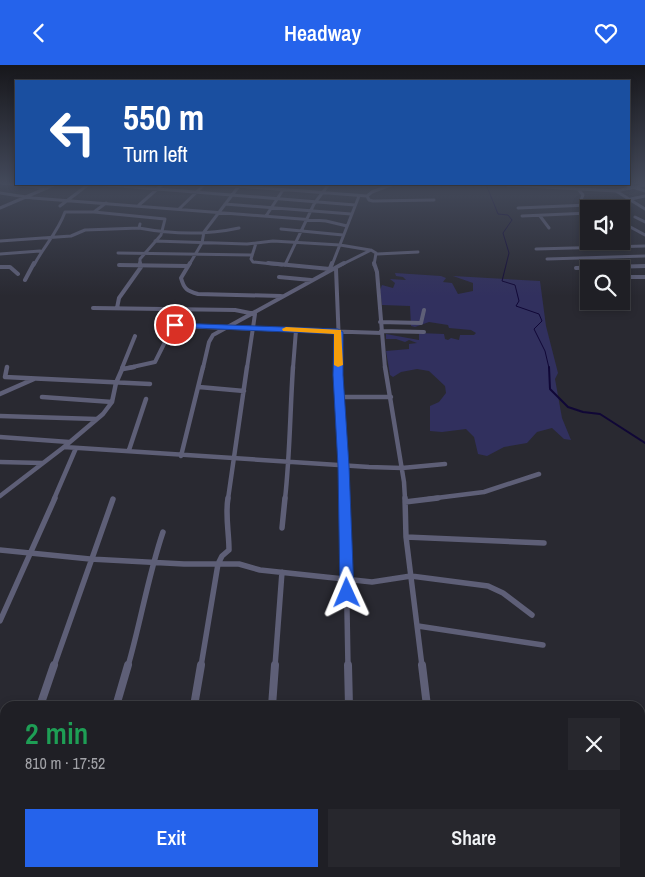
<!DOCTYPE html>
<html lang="en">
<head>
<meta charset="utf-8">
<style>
  :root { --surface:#1f1f25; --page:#27272d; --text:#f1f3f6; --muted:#a1a2a7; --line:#3c3d42; --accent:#2563eb }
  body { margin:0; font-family:"Archivo Narrow",sans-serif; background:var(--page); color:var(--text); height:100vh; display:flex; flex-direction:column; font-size:19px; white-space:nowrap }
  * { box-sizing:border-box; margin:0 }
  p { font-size:16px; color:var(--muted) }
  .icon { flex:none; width:28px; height:28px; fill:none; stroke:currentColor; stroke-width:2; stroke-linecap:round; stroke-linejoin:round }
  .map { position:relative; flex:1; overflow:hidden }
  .side { position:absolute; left:0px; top:636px; width:645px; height:176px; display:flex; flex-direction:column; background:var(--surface); border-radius:15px 15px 0 0; box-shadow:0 2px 8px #0003,0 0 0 1px var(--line) }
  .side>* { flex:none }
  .hud { position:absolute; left:15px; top:15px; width:615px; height:105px; border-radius:0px; box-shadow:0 2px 8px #0003,0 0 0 1px var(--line); background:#1a4fa0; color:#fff; overflow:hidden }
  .tools { position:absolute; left:580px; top:135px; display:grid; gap:10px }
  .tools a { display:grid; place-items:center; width:50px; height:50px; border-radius:0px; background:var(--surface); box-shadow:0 2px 8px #0003,0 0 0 1px var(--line); font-size:25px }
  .pin { position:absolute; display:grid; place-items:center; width:42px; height:42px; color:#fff; margin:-21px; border:2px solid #fff; border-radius:50%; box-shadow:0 1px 5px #0007 }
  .me { position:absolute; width:55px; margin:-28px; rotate:359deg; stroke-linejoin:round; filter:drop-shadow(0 0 4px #0008) }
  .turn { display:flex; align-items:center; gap:18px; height:105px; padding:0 25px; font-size:22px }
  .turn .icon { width:65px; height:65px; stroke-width:2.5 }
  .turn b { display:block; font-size:35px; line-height:42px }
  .round { display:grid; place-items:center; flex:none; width:52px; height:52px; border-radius:0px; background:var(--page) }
  .overview { display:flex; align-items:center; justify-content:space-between; height:85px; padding:0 25px }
  h1 { font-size:30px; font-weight:600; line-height:38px; color:#1e9e55 }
  .button { display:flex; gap:10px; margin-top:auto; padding:10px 25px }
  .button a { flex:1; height:58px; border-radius:0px; background:var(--accent); color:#fff; font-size:20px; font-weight:600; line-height:58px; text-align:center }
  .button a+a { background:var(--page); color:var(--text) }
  header { display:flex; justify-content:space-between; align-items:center; height:65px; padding:0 25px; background:var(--accent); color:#fff; font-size:22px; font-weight:600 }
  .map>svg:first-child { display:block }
  .green { fill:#31305e }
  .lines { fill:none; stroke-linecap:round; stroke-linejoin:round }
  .stream-far1 { stroke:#100736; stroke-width:1 }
  .stream { stroke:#100736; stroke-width:2 }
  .minor-far4 { stroke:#5e5f77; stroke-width:3 }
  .minor-far3 { stroke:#5e5f77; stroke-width:4 }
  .minor-far2 { stroke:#5e5f77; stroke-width:4.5 }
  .minor-far1 { stroke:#5e5f77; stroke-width:5.5 }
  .minor { stroke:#5e5f77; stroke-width:8 }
  .route { fill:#2563eb; stroke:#184099 }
  .slow { fill:#f59e0b }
</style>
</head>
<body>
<header><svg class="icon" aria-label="back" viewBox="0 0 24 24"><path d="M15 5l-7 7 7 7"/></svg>Headway<svg class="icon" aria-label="heart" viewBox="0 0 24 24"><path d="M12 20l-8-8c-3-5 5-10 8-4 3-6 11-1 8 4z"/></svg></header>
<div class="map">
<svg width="645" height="812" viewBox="0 0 645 812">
  <rect width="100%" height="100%" fill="#292931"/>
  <path class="green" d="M395 208 441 211 446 213 443 217 452 218 458 229 473 226V218L453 211 540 216 546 261 558 308 555 314 562 353 571 375 564 374 552 363 537 367 527 378 504 382 487 391 478 389 474 372 466 364 442 367 430 366V341L439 337 446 328 445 321 429 306 417 304 401 307 393 312 390 310 386 286 409 284V279L417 278 409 275 405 277 396 274H386V269L419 275V268L444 269 445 274 448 275 451 273 459 275 460 270H474L476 268 471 265 449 263 448 260 429 257 415 262 411 261 410 241 382 240 380 225 382 220 393 223 395 218 390 214 406 215 403 212 396 211Z"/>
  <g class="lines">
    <path class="stream-far1" d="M486 119 498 149 508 150 512 155 503 168 509 188 502 216 515 220 519 236 516 241 539 249 542 256 534 264 545 286 549 303"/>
    <path class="stream" d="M549 302 550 324 568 342 583 347 600 349 645 378"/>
    <path class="minor-far4" d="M2 118 45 123
      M96 119 355 140
      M211 119 367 131 369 135 373 136 434 135
      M624 119 645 126
      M507 120 616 126 645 120
      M578 124 583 130 581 135 594 144
      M616 126 645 144
      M0 128 33 133 326 156 347 161
      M367 131 372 127 393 119
      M631 134 645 131
      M106 138 94 147 165 154 161 170 140 194V200
      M225 139 351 149
      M139 140 163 119
      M60 141 89 119
      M0 143 56 119
      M518 143 588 140
      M179 144 205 119
      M266 151 283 125
      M522 151 589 148
      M540 151 549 163
      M635 152 645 157
      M621 157 645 170
      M140 159 139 163C171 169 207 170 239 163
      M281 164 343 170
      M0 176 71 171 85 165 139 163
      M155 176 247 179 273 176 340 180 370 185
      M256 178 251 194 253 197 282 200
      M536 184 645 181
      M118 188 251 190
      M0 189 40 186
      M377 189 418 187
      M547 194 645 191
      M34 200C44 181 58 167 65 147H94
      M189 200 202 178 204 167 239 121
      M285 200 314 139 329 119
      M332 200 359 131
      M341 200 371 185 376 188 374 200"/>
    <path class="minor-far3" d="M140 198V203
      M190 198 181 213C184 224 187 226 198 229L281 231
      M268 198 330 204
      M374 198 377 207 385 303
      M119 200 187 201
      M0 202H10L18 209
      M576 203 645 201
      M336 204 340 303
      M329 206 332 198
      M279 212 311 215
      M621 212H645
      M25 215 34 198
      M93 243 235 245 255 249 247 303
      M117 243 119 233 141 202
      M380 257 421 258 424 245
      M381 266 424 267
      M122 303 135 271
      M128 303 155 297 173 261 382 268
      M203 303 209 277 213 270 344 198
      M293 303 296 265"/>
    <path class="minor-far2" d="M7 302 5 312 150 319
      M340 302 345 434
      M385 302 404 417 405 434
      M123 304 134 302
      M199 322 244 326
      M0 329 34 314
      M42 332 112 337
      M340 332H391
      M0 351 96 354
      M0 372 69 377
      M64 382 369 402 402 403 445 399
      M129 385 146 334
      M181 391 203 302
      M0 397 42 398
      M0 431 64 382 103 349 112 337 116 318 123 302
      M54 434 76 383
      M228 434 247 302
      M285 434C290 390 290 346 293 302
      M428 434 484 427 539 409"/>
    <path class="minor-far1" d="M345 433 348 601
      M405 433 406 472 422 601
      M405 437 438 433
      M282 463 285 433
      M406 472 544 478
      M0 485 90 494 184 499H239L260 505 372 517 411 511 488 521 503 528 532 550
      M0 556 55 433
      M418 561 543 580
      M54 601 113 434
      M128 601C141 556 148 511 163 467
      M201 601 218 499 222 491 229 485C229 467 225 450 228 433
      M275 601 282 507"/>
    <path class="minor" d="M348 600 349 641
      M422 600 427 641
      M40 641 54 600
      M116 641 128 600
      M194 641 201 600
      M272 641 275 600
      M0 704 5 705
      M357 808 374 812
      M444 808 445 812
      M130 812 132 808"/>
  </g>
  <linearGradient id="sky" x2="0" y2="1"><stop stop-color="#17171b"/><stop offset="0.51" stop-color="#43495a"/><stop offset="1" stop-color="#43495a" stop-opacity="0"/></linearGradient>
  <rect width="645" height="231" fill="url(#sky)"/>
  <path class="route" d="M175 258 338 264 343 267V310L349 401 354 528 352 532H342L340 528 338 401 333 310 334 269 172 262V259Z"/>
  <path class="slow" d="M286 262 341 265 343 300 338 302 334 300V269L283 266 282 264Z"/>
</svg>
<div class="tools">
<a><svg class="icon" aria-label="sound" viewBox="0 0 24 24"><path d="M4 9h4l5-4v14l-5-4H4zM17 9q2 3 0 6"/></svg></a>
<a><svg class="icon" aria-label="search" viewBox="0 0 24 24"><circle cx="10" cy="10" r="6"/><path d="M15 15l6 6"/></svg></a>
</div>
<div class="pin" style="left:175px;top:260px;background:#d93025"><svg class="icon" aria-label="arrive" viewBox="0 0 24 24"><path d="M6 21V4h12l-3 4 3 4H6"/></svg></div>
<svg class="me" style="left:347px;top:528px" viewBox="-20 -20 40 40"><path d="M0-17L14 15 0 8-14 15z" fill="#2563eb" stroke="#fff" stroke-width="4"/></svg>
<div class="hud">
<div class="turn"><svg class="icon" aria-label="left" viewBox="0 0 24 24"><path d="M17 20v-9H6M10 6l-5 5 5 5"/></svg><div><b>550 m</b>Turn left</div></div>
</div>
<section class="side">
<div class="overview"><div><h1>2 min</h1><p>810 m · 17:52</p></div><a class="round"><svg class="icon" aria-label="close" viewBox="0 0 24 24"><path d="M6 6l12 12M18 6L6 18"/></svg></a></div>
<div class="button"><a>Exit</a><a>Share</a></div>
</section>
</div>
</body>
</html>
